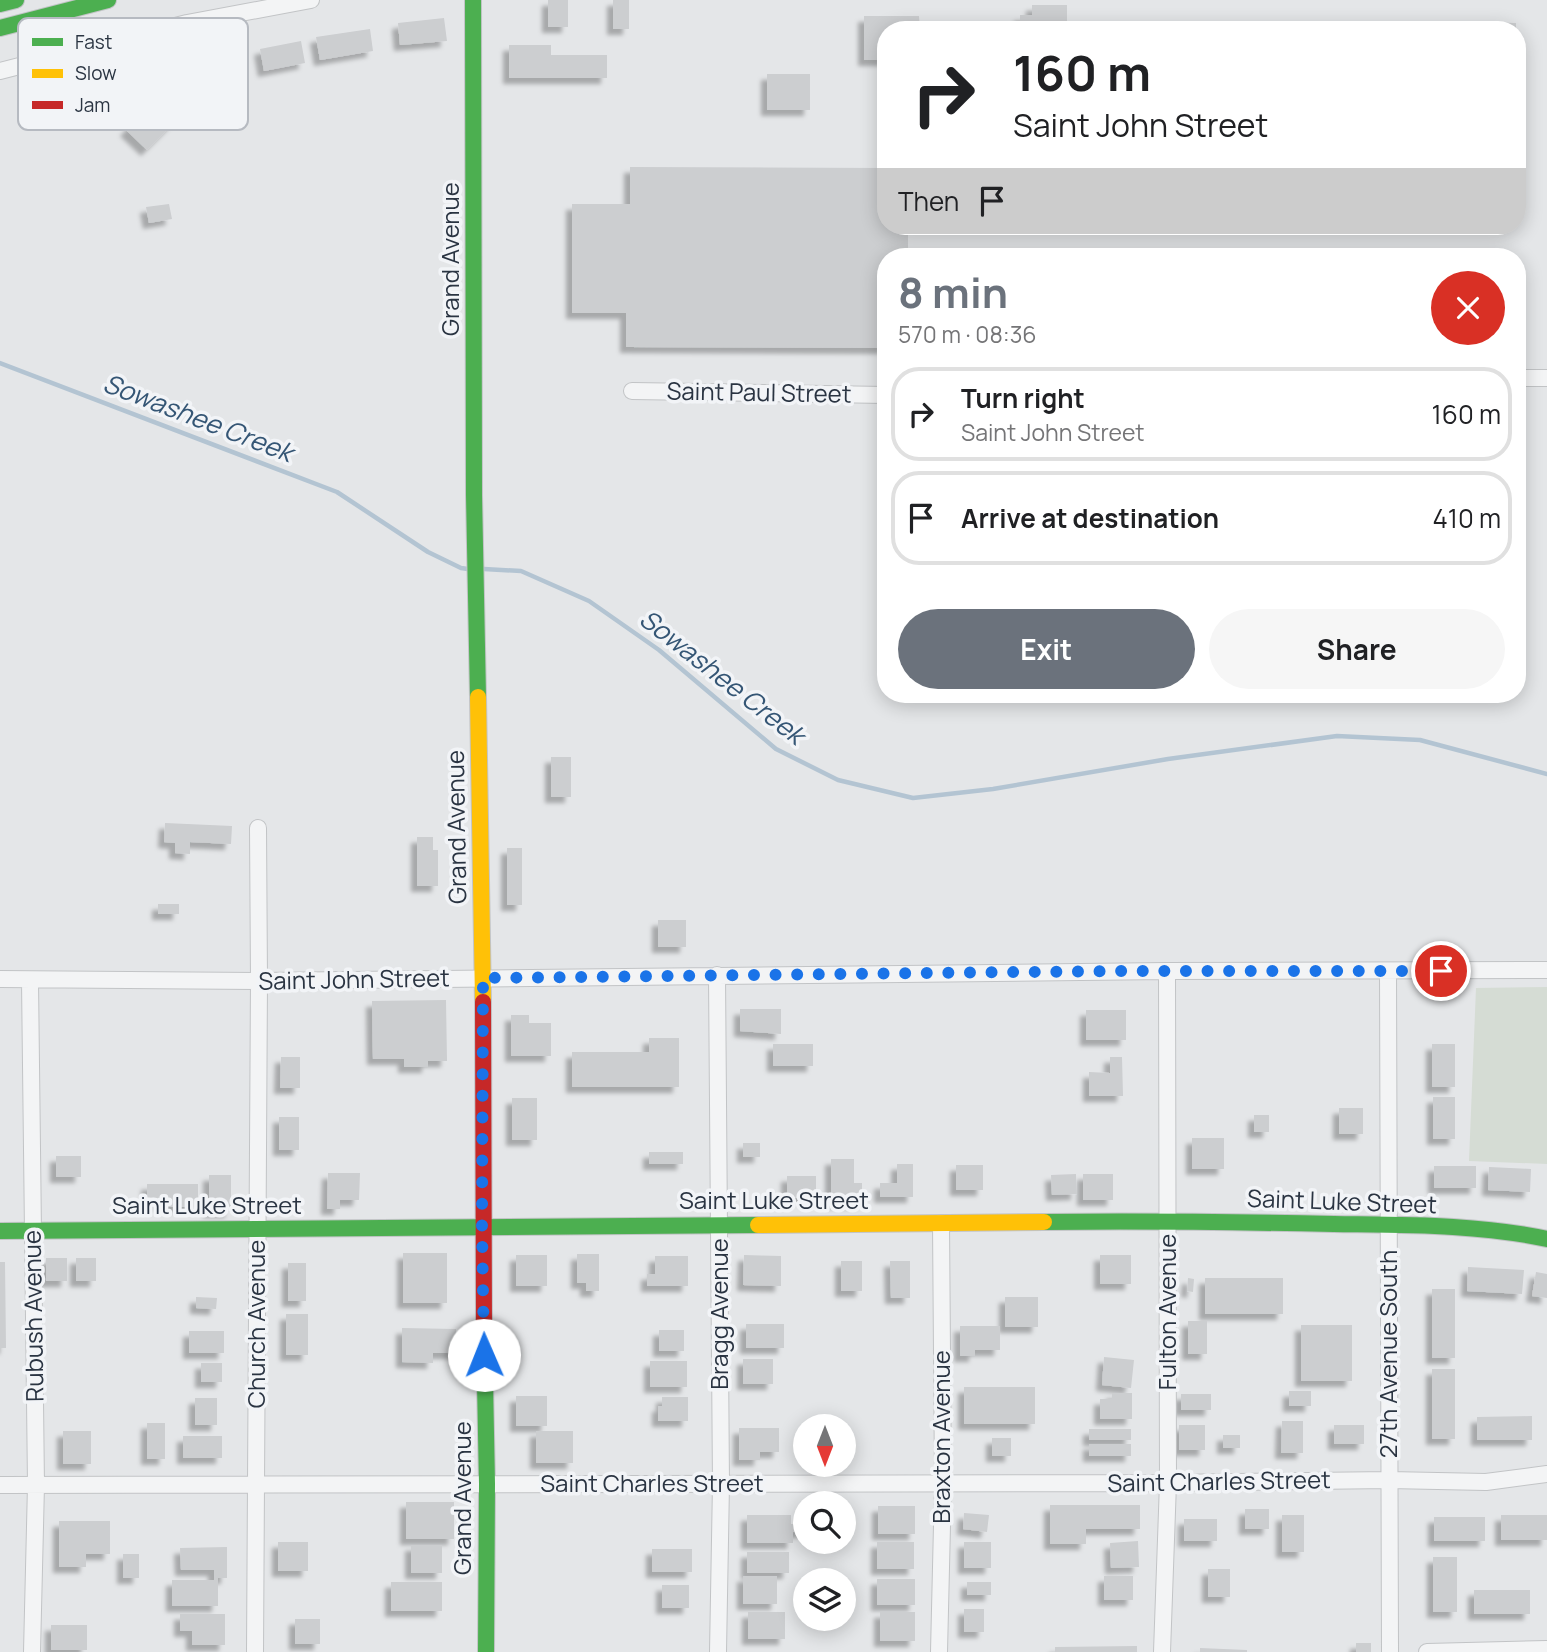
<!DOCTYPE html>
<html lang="en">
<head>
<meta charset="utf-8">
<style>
  :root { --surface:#fff; --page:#f6f6f6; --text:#202124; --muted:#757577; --line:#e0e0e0; --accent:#6b727c }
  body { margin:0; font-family:Manrope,sans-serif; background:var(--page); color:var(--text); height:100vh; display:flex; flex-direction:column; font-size:26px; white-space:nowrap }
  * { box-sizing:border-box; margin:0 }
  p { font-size:23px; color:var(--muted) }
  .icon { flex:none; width:38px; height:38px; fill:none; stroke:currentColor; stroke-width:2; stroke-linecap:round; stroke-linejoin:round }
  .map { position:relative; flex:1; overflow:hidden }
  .side { position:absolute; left:877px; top:248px; width:649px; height:455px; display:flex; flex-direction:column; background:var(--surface); border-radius:28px; box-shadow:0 4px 18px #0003 }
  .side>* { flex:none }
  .guide { position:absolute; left:877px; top:21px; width:649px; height:214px; border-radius:28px; box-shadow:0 4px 18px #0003; background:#fff; color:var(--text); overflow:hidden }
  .needle { width:46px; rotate:180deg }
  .fabs { position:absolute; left:793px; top:1414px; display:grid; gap:14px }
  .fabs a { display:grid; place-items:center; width:63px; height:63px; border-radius:50%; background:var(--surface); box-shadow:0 4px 18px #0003; font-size:35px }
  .pin { position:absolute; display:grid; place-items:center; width:60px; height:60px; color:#fff; margin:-30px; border:4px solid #fff; border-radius:50%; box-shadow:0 2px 7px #0007 }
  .me { position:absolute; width:77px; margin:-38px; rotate:359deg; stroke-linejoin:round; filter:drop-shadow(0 0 5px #0008) }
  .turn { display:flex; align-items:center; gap:24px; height:147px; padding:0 21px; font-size:32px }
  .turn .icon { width:91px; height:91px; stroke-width:2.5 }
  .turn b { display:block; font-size:49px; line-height:60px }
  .then { display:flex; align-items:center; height:66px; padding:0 21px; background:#0003; gap:14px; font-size:26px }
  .round { display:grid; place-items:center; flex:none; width:74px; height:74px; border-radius:37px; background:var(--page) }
  .overview { display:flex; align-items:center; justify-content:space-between; height:119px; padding:0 21px }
  h1 { font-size:42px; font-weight:700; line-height:52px; color:var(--accent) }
  .button { display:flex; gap:14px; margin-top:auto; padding:14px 21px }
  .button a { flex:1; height:80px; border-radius:42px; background:var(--accent); color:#fff; font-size:28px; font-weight:700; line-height:80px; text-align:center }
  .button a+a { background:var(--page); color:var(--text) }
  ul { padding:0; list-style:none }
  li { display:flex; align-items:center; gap:21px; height:94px; margin:0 14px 10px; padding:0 7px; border:4px solid var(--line); border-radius:28px }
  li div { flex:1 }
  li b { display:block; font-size:26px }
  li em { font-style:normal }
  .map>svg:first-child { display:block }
  .green { fill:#d5dcd4 }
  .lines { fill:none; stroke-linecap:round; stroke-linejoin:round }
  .stream { stroke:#b3c4d2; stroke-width:4.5 }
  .building { fill:#ccced0; filter:url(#shadow) }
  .street-casing { stroke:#c2c4c6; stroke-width:18 }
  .fast-casing { stroke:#c2c4c6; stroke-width:18 }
  .slow-casing { stroke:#c2c4c6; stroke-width:18 }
  .jam-casing { stroke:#c2c4c6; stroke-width:18 }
  .street { stroke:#f3f4f5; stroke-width:16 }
  .fast { stroke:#4caf50; stroke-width:16 }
  .slow { stroke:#ffc107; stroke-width:16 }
  .jam { stroke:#c62828; stroke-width:16 }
  .route { stroke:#1a73e8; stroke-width:12; stroke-dasharray:0 21.6 }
  .labels { text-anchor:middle; stroke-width:7; stroke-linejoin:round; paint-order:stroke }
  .street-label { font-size:24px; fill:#2a3442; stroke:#f2f4f7 }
  .water-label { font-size:26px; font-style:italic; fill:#355675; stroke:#f2f4f7 }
  .key { fill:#f2f4f7; stroke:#b6bac1; stroke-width:2 }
  .key-label { font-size:19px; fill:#2a3442 }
</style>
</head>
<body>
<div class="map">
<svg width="1547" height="1652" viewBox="0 0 1547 1652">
  <defs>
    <filter id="shadow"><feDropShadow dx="-6" dy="6" stdDeviation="2" flood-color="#0004"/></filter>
  </defs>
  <rect width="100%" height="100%" fill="#e4e6e8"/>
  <path class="green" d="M1547 987V1164L1469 1161 1476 988Z"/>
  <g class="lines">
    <path class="stream" d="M0 363 337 492 428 552 461 568 468 569
      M484 569 521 571 589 601 659 650 776 749 838 780 913 798 993 789 1168 759 1337 736 1420 740 1547 774"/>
  </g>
  <path class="building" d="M548 0H568V27H548Z
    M613 0H629V29H613Z
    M1032 5H1067V30H1020V15H1032Z
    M864 16H919L920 30H886V60H864Z
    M444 18 447 41 400 45 398 23Z
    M1482 22 1516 23V30H1482Z
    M370 29 373 51 320 60 316 37Z
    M301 41 305 63 264 71 260 49Z
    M509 45H551V55H607V78H509Z
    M767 74H810V110H767Z
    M156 101 176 121 147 150 126 130Z
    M630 167 886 168V226H908V257H886V348L626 347V313H572V204H630Z
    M169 204 172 219 149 223 146 207Z
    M551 757H571V797H551Z
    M165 823 232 826 231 844 190 842V854L175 853V843L164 842Z
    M417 837H433V850H438V886H417Z
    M507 848H522V905H507Z
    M158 904H179V914H158Z
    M658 920H686V947H658Z
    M446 1000 447 1061H428V1067H404V1059H373L372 1001Z
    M740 1009H781V1034L740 1031Z
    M1086 1010H1126V1040H1086Z
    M511 1015H529V1023H551V1056H511Z
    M649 1038H679V1087H572V1052H649Z
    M773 1044H813V1066H773Z
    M1432 1044H1455V1087H1432Z
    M281 1057H300V1088H280Z
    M1110 1057H1122L1123 1096H1089V1072L1110 1073Z
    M1433 1097H1455V1139H1433Z
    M512 1098H537V1140H512Z
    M1339 1108H1363V1134H1339Z
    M1254 1115H1269V1132H1254Z
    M279 1117H299V1150H279Z
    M1192 1138H1224V1169H1192Z
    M743 1143H760V1157H743Z
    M649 1152H683V1164H649Z
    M56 1156H81V1177H56Z
    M831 1159H854V1183H862V1203H831Z
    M897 1164H913V1197H880V1183H897Z
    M956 1165H983V1190H956Z
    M1434 1166H1476V1188H1434Z
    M1489 1167 1531 1169 1530 1192 1488 1190Z
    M328 1173H360L359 1200H340V1209H327Z
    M1076 1174 1077 1194 1052 1195 1051 1175Z
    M1083 1174H1113V1200H1083Z
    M209 1175H231V1212H209Z
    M787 1176H816V1198H787Z
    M147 1184H198V1207H147Z
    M403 1253H447V1303H403Z
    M577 1254H599V1291H586V1283H577Z
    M516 1255H547V1286H516Z
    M744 1255 781 1256V1286L743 1285Z
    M1100 1255H1131V1284H1100Z
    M655 1256H688V1286H647V1274H655Z
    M46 1258H67V1281H46Z
    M76 1258H96V1281H76Z
    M841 1261H862V1291H841Z
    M890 1261H910V1298H891Z
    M0 1262H5L6 1348H0Z
    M288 1263H306V1301H288Z
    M1468 1267 1524 1270 1522 1294 1467 1291Z
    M1536 1272 1547 1274V1298L1532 1296Z
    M1188 1278 1194 1279 1193 1292 1187 1291Z
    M1205 1278H1283V1314H1205Z
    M1432 1289H1455V1358H1432Z
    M196 1297 217 1298 216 1309 196 1308Z
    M1005 1297H1038V1327H1005Z
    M286 1314H308V1355H286Z
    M1188 1321H1207V1354H1188Z
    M746 1324H784V1348H746Z
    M1301 1325H1352V1381H1301Z
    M960 1326H1000V1350H975V1356H960Z
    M402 1328 456 1329V1353H433V1363L402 1362Z
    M659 1330H684V1351H659Z
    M189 1331H224V1353H189Z
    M1104 1357 1134 1360 1131 1388 1102 1385Z
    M743 1359H773V1384H743Z
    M650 1361H687V1387H650Z
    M201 1363H222V1382H201Z
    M1432 1369H1455V1439H1432Z
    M964 1387H1035V1424H964Z
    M1289 1391H1311V1406H1289Z
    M1112 1393H1132V1419H1100V1399H1112Z
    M1181 1394H1211V1410H1181Z
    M516 1396H547V1426H516Z
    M662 1397H688V1421H658V1406H662Z
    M195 1398H217V1425H195Z
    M1532 1416V1440H1477V1417Z
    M1282 1421H1303V1453H1281Z
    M147 1423H165V1459H147Z
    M1179 1425H1205V1450H1179Z
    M1334 1425H1364V1444H1334Z
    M739 1428H779V1452H760V1460H739Z
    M1089 1429H1131V1440H1089Z
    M63 1431H91V1464H63Z
    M536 1431H573V1463H536Z
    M1223 1435H1240V1448H1223Z
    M183 1436H222V1458H183Z
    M992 1438H1011V1456H992Z
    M1089 1444H1131V1456H1089Z
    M406 1502H454V1539H406Z
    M1050 1505H1140V1529H1086V1544H1050Z
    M878 1506H915V1534H878Z
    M1245 1509H1269V1529H1245Z
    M964 1513 989 1515 987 1532 963 1529Z
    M747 1515H791V1524H805V1532H793V1543H747Z
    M1282 1515H1304V1552H1282Z
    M1501 1515H1547V1540H1501Z
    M1434 1517H1485V1541H1434Z
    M1184 1519H1217V1541H1184Z
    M59 1521H110V1554H86V1567H59Z
    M1138 1541 1139 1567 1111 1568 1110 1543Z
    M278 1542H308V1571H278Z
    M877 1542H914V1569H877Z
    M964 1542H991V1568H964Z
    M411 1545H442V1573H411Z
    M227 1547V1578H218V1606H172V1580H214V1570H181L180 1548Z
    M652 1549H692V1572H652Z
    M747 1552H789V1573H747Z
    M123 1554H139V1578H123Z
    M1433 1557H1457V1612H1433Z
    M1208 1569H1230V1597H1208Z
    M743 1576H777V1604H743Z
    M1104 1576H1133V1600H1104Z
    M877 1579H915V1605H877Z
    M391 1582H442V1611H391Z
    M967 1582H991V1595H967Z
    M662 1585H689V1608H662Z
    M1474 1590H1530V1614H1474Z
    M964 1609H984V1632H964Z
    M748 1612H785V1639H748Z
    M880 1612H915V1641H880Z
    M180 1614H225V1645H192V1631H180Z
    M295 1619H320V1644H295Z
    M51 1625H87V1650H51Z
    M1356 1643H1371V1652H1356Z
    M1137 1646V1652H1055V1647Z
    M1200 1648 1247 1650V1652H1200Z"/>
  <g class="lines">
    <defs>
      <path id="street" d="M0 71 187 23 311 0
        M1517 378H1547
        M632 391 886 395
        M1388 971 1390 1652
        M717 975 721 1484 718 1652
        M0 979 259 981 1167 971 1547 970
        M30 981 36 1485 32 1652
        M0 1485 1168 1483 1389 1480 1486 1482 1547 1474
        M255 1652 259 981 258 828
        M939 1652 943 1483 941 1223
        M1162 1652 1168 1483 1167 971
        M1427 1652 1547 1649"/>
      <path id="fast" d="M473 0 474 495 478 697
        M0 4 16 0
        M0 28 108 0
        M1044 1222C1141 1221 1237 1222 1334 1224 1404 1225 1478 1224 1547 1239
        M0 1231 758 1225
        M484 1332 487 1484 486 1652"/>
      <path id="slow" d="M478 697 483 1002
        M758 1225 1044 1222"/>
      <path id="jam" d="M483 1002 484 1332"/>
    </defs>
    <use href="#street" class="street-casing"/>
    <use href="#fast" class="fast-casing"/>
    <use href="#slow" class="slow-casing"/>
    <use href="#jam" class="jam-casing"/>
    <use href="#street" class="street"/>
    <use href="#fast" class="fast"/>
    <use href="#slow" class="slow"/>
    <use href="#jam" class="jam"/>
  </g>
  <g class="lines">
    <path class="route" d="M484 1355 482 1226 483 978 1114 971H1441"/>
  </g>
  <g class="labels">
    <g class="street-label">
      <text transform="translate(451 259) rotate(-90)" y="8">Grand Avenue</text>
      <text transform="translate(759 393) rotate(1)" y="8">Saint Paul Street</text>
      <text transform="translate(457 827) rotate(-91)" y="8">Grand Avenue</text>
      <text transform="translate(354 980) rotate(-1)" y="8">Saint John Street</text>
      <text x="774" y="1209">Saint Luke Street</text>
      <text transform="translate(1342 1202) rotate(2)" y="8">Saint Luke Street</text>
      <text x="207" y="1214">Saint Luke Street</text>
      <text transform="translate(1168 1312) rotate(-90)" y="8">Fulton Avenue</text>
      <text transform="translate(720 1314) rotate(-90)" y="8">Bragg Avenue</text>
      <text transform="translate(34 1316) rotate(-91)" y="8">Rubush Avenue</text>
      <text transform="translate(257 1324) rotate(-90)" y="8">Church Avenue</text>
      <text transform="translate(1389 1354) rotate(-90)" y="8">27th Avenue South</text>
      <text transform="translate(942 1437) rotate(-90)" y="8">Braxton Avenue</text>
      <text transform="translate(1219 1482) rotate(-1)" y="8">Saint Charles Street</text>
      <text x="652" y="1492">Saint Charles Street</text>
      <text transform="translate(463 1498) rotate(-90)" y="8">Grand Avenue</text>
    </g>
    <g class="water-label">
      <text transform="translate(198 418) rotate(21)" y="9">Sowashee Creek</text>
      <text transform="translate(722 677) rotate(38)" y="9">Sowashee Creek</text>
    </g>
  </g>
  <rect x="18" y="18" width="230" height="112" rx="10" class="key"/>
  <rect x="32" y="38" width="31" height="8" fill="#4caf50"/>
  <rect x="32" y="69" width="31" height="9" fill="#ffc107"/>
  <rect x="32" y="101" width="31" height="8" fill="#c62828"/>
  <g class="key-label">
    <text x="75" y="49">Fast</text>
    <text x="75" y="80">Slow</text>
    <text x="75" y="112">Jam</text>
  </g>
</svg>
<div class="fabs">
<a><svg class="needle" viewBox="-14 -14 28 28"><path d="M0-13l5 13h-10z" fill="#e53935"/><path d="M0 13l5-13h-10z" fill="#757577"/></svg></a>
<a><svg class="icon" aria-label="search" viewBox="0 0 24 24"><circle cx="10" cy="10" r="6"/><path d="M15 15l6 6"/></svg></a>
<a><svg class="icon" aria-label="layers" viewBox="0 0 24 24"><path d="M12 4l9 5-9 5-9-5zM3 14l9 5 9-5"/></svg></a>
</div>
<div class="pin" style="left:1441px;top:971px;background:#d93025"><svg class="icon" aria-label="arrive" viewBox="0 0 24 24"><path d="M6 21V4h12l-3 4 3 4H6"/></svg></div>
<svg class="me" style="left:484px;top:1355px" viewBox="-20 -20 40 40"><circle r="19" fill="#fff"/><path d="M0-13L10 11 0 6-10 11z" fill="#1a73e8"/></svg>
<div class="guide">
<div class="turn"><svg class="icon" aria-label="right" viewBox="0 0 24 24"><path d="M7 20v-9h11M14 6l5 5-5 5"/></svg><div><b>160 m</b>Saint John Street</div></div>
<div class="then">Then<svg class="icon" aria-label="arrive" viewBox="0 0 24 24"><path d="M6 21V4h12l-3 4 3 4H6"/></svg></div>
</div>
<section class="side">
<div class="overview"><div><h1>8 min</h1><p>570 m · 08:36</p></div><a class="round" style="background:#d93025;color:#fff"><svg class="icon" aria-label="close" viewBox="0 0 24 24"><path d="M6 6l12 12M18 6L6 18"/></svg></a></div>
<ul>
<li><svg class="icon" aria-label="right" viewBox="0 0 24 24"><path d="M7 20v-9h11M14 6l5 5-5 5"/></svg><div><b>Turn right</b><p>Saint John Street</p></div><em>160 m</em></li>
<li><svg class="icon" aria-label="arrive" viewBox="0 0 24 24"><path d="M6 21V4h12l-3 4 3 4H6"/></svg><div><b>Arrive at destination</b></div><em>410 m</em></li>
</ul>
<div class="button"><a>Exit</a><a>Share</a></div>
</section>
</div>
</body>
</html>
